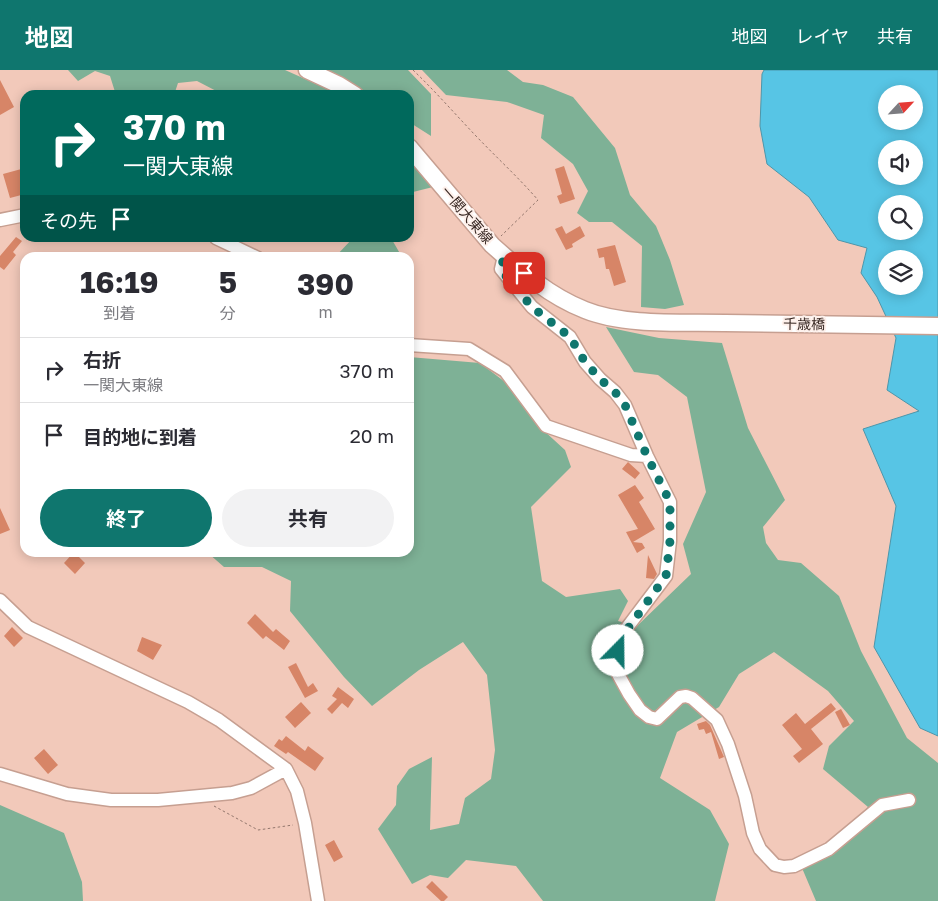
<!DOCTYPE html>
<html lang="ja">
<head>
<meta charset="utf-8">
<style>
  :root { --surface:#fff; --page:#f2f2f3; --text:#2b2b33; --muted:#7c7c81; --line:#e1e1e2; --accent:#0f766e }
  body { margin:0; font-family:"Golos Text","Noto Sans JP",sans-serif; background:var(--page); color:var(--text); height:100vh; display:flex; flex-direction:column; font-size:19px; white-space:nowrap }
  * { box-sizing:border-box; margin:0 }
  p { font-size:16px; color:var(--muted) }
  .icon { flex:none; width:28px; height:28px; fill:none; stroke:currentColor; stroke-width:2; stroke-linecap:round; stroke-linejoin:round }
  .map { position:relative; flex:1; overflow:hidden }
  .drawer { position:absolute; left:20px; top:182px; width:394px; height:305px; display:flex; flex-direction:column; background:var(--surface); border-radius:15px; box-shadow:0 2px 12px #0003 }
  .drawer>* { flex:none }
  .banner { position:absolute; left:20px; top:20px; width:394px; height:152px; border-radius:15px; box-shadow:0 2px 12px #0003; background:#00695c; color:#fff; overflow:hidden }
  .needle { width:32px; rotate:64deg }
  .tools { position:absolute; left:878px; top:15px; display:grid; gap:10px }
  .tools a { display:grid; place-items:center; width:45px; height:45px; border-radius:50%; background:var(--surface); box-shadow:0 2px 12px #0003; font-size:25px }
  .pin { position:absolute; display:grid; place-items:center; width:42px; height:42px; color:#fff; margin:-21px; border-radius:10px; box-shadow:0 2px 8px #0006 }
  .me { position:absolute; width:55px; margin:-28px; rotate:22deg; stroke-linejoin:round; filter:drop-shadow(0 0 4px #0008) }
  .turn { display:flex; align-items:center; gap:18px; height:105px; padding:0 20px; font-size:22px }
  .turn .icon { width:65px; height:65px; stroke-width:2.5 }
  .turn b { display:block; font-size:35px; line-height:42px }
  .then { display:flex; align-items:center; height:48px; padding:0 20px; background:#0003; gap:10px; font-size:19px }
  .eta { display:flex; justify-content:space-evenly; align-items:center; height:85px; text-align:center }
  .eta b { font-size:30px; font-weight:700; line-height:35px }
  .primary-button { display:flex; gap:10px; margin-top:auto; padding:10px 20px }
  .primary-button a { flex:1; height:58px; border-radius:30px; background:var(--accent); color:#fff; font-size:20px; font-weight:700; line-height:58px; text-align:center }
  .primary-button a+a { background:var(--page); color:var(--text) }
  ul { padding:0; list-style:none }
  li { display:flex; align-items:center; gap:15px; height:65px; padding:0 20px; border-top:1px solid var(--line) }
  li div { flex:1 }
  li b { display:block; font-size:19px }
  li em { font-style:normal }
  header { display:flex; align-items:center; gap:30px; box-sizing:border-box; height:70px; padding:0 25px; background:var(--accent); color:#fff }
  header strong { font-size:24px }
  nav { display:flex; gap:28px; margin-inline-start:auto; font-size:18px }
  .map>svg:first-child { display:block }
  .green { fill:#7eb196 }
  .water { fill:#57c5e5; stroke:#4d96aa; fill-rule:evenodd }
  .building { fill:#d78567 }
  .lines { fill:none; stroke-linecap:round; stroke-linejoin:round }
  .minor-casing { stroke:#c69f91; stroke-width:15 }
  .major-casing { stroke:#c69f91; stroke-width:19 }
  .path { stroke:#93776d; stroke-width:1; stroke-dasharray:2.5 2.5; stroke-linecap:butt }
  .minor { stroke:#fff; stroke-width:12 }
  .major { stroke:#fff; stroke-width:16 }
  .route { stroke:#0f766e; stroke-width:9; stroke-dasharray:0 16.2 }
  .labels { text-anchor:middle; stroke-width:4; stroke-linejoin:round; paint-order:stroke }
  .street-label { font-size:14px; fill:#372722; stroke:#fef1ec }
</style>
</head>
<body>
<header>
<strong>地図</strong>
<nav><a>地図</a><a>レイヤ</a><a>共有</a></nav>
</header>
<div class="map">
<svg width="938" height="831" viewBox="0 0 938 831">
  <rect width="100%" height="100%" fill="#f2c9ba"/>
  <path class="green" d="M68 0H285L341 25H224L197 11 178 13 174 25H116L110 6 95 1 78 11Z
    M321 0H408L431 24V66L409 52V25H365L341 10Z
    M422 0H507L523 12 543 15 573 27 615 78 630 125 656 156 670 190 684 235 665 239 641 237 642 176 612 152H589L577 143 588 121 573 94 541 68 544 45 507 32 446 25Z
    M409 91 433 117 409 123Z
    M353 168H391L402 187H335Z
    M606 257 659 268 722 273 748 358 785 430 763 457 766 473 778 490 801 493 839 526 861 581 907 668 938 693V831H816L802 798 868 737 823 699 829 676 854 651 828 621 774 582 739 604 719 637 677 662 660 708 710 740 729 774 715 831H543L516 796 466 790 448 808 430 805 412 814 378 759 396 735 397 716 409 699 432 687 430 760 459 754 465 728 491 709 495 680 487 605 463 572 419 600 372 636 344 607 290 541 291 511 262 497H224L208 483 409 482V287L480 293 521 324 542 359 565 380 571 397 531 437 542 511 566 527 620 519 628 531 618 551 637 556 691 504 683 474 706 422 687 327 658 305 634 302Z
    M0 735 64 763 82 812 83 831H0Z"/>
  <path class="water" d="M764 0H938V666L920 658 874 577 896 436 863 359 919 341 887 320 896 268 877 227 861 203 867 178 838 170 809 127 767 94 760 56 762 4ZM886 24H914V51H886ZM886 79H914V106H886ZM886 134H914V161H886ZM886 189H914V216H886Z"/>
  <path class="building" d="M0 10 14 37 0 45Z
    M564 96 575 129 560 134 557 126 562 124 555 99Z
    M25 98V124L10 128 3 104Z
    M562 156 566 164 580 156 585 166 572 174 573 177 566 180 555 159Z
    M16 167 22 171 13 182 16 185 4 200 0 197V186Z
    M615 175 626 212 614 216 609 199H606L604 187 599 188 597 179Z
    M628 392 640 403 635 409 622 399Z
    M635 415 644 428 639 432 655 459 633 472 642 473 645 478 637 483 626 462 638 459 618 425Z
    M0 438 10 460 0 464Z
    M74 482 85 493 75 504 64 493Z
    M648 485 657 504 654 509 646 508Z
    M255 544 273 562 276 559 290 571 284 580 266 566 263 569 247 553Z
    M12 557 23 568 14 577 4 566Z
    M142 567 162 575 153 590 137 581Z
    M296 593 308 617 313 613 318 621 305 628 288 597Z
    M338 617 354 629 348 638 342 633 332 644 327 639 337 629 332 626Z
    M301 632 311 643 295 658 285 647Z
    M831 633 836 639 811 659 823 674 799 693 793 686 802 679 782 655 796 643 805 654Z
    M841 639 850 655 843 658 835 642Z
    M706 651 710 655 724 687 719 689 711 662 706 664 704 659 699 660 697 654Z
    M286 666 305 681 308 676 324 688 315 701 288 682 286 684 274 676 279 669 282 671Z
    M44 679 58 695 48 704 34 688Z
    M334 770 343 787 334 792 325 775Z
    M432 811 448 827 444 831H441L426 817Z"/>
  <g class="lines">
    <defs>
      <path id="minor" d="M0 150 25 145
        M216 168 258 188
        M504 186 501 199 532 237 570 267 585 292 600 309 615 322 625 335 647 386 670 432V471L666 506 623 563 618 581V604L629 624 640 640 649 647 657 649 680 627 686 626 692 628 717 650 728 674 745 726 753 763 760 779 775 795 784 797 794 796 829 779 882 735 909 730
        M409 275 469 279 505 301 546 356 631 385 647 386
        M0 530 28 557 188 632 219 650 286 699 297 721 305 753 318 831
        M0 704 67 724 111 730H158L232 723 251 718 286 699"/>
      <path id="major" d="M307 0 339 15 355 25
        M409 77 492 175C521 201 549 226 585 240 624 256 683 252 725 253 796 254 867 255 938 256"/>
    </defs>
    <use href="#minor" class="minor-casing"/>
    <use href="#major" class="major-casing"/>
    <path class="path" d="M413 0C435 21 455 44 476 66 497 88 518 107 538 130L501 166
      M214 736 258 760 293 755"/>
    <use href="#minor" class="minor"/>
    <use href="#major" class="major"/>
  </g>
  <g class="lines">
    <path class="route" d="M524 203 504 186 501 200 532 237 570 267 585 292 600 309 615 322 625 335 647 386 670 432V471L666 506 624 564 618 581"/>
  </g>
  <g class="labels">
    <g class="street-label">
      <text transform="translate(467 145) rotate(49)" y="5">一関大東線</text>
      <text transform="translate(804 254) rotate(1)" y="5">千歳橋</text>
    </g>
  </g>
</svg>
<div class="tools">
<a><svg class="needle" viewBox="-14 -14 28 28"><path d="M0-13l5 13h-10z" fill="#e53935"/><path d="M0 13l5-13h-10z" fill="#7c7c81"/></svg></a>
<a><svg class="icon" aria-label="sound" viewBox="0 0 24 24"><path d="M4 9h4l5-4v14l-5-4H4zM17 9q2 3 0 6"/></svg></a>
<a><svg class="icon" aria-label="search" viewBox="0 0 24 24"><circle cx="10" cy="10" r="6"/><path d="M15 15l6 6"/></svg></a>
<a><svg class="icon" aria-label="layers" viewBox="0 0 24 24"><path d="M12 4l9 5-9 5-9-5zM3 14l9 5 9-5"/></svg></a>
</div>
<div class="pin" style="left:524px;top:203px;background:#d93025"><svg class="icon" aria-label="arrive" viewBox="0 0 24 24"><path d="M6 21V4h12l-3 4 3 4H6"/></svg></div>
<svg class="me" style="left:618px;top:581px" viewBox="-20 -20 40 40"><circle r="19" fill="#fff"/><path d="M0-13L10 11 0 6-10 11z" fill="#0f766e"/></svg>
<div class="banner">
<div class="turn"><svg class="icon" aria-label="right" viewBox="0 0 24 24"><path d="M7 20v-9h11M14 6l5 5-5 5"/></svg><div><b>370 m</b>一関大東線</div></div>
<div class="then">その先<svg class="icon" aria-label="arrive" viewBox="0 0 24 24"><path d="M6 21V4h12l-3 4 3 4H6"/></svg></div>
</div>
<section class="drawer">
<div class="eta">
<div><b>16:19</b><p>到着</p></div>
<div><b>5</b><p>分</p></div>
<div><b>390</b><p>m</p></div>
</div>
<ul>
<li><svg class="icon" aria-label="right" viewBox="0 0 24 24"><path d="M7 20v-9h11M14 6l5 5-5 5"/></svg><div><b>右折</b><p>一関大東線</p></div><em>370 m</em></li>
<li><svg class="icon" aria-label="arrive" viewBox="0 0 24 24"><path d="M6 21V4h12l-3 4 3 4H6"/></svg><div><b>目的地に到着</b></div><em>20 m</em></li>
</ul>
<div class="primary-button"><a>終了</a><a>共有</a></div>
</section>
</div>
</body>
</html>
